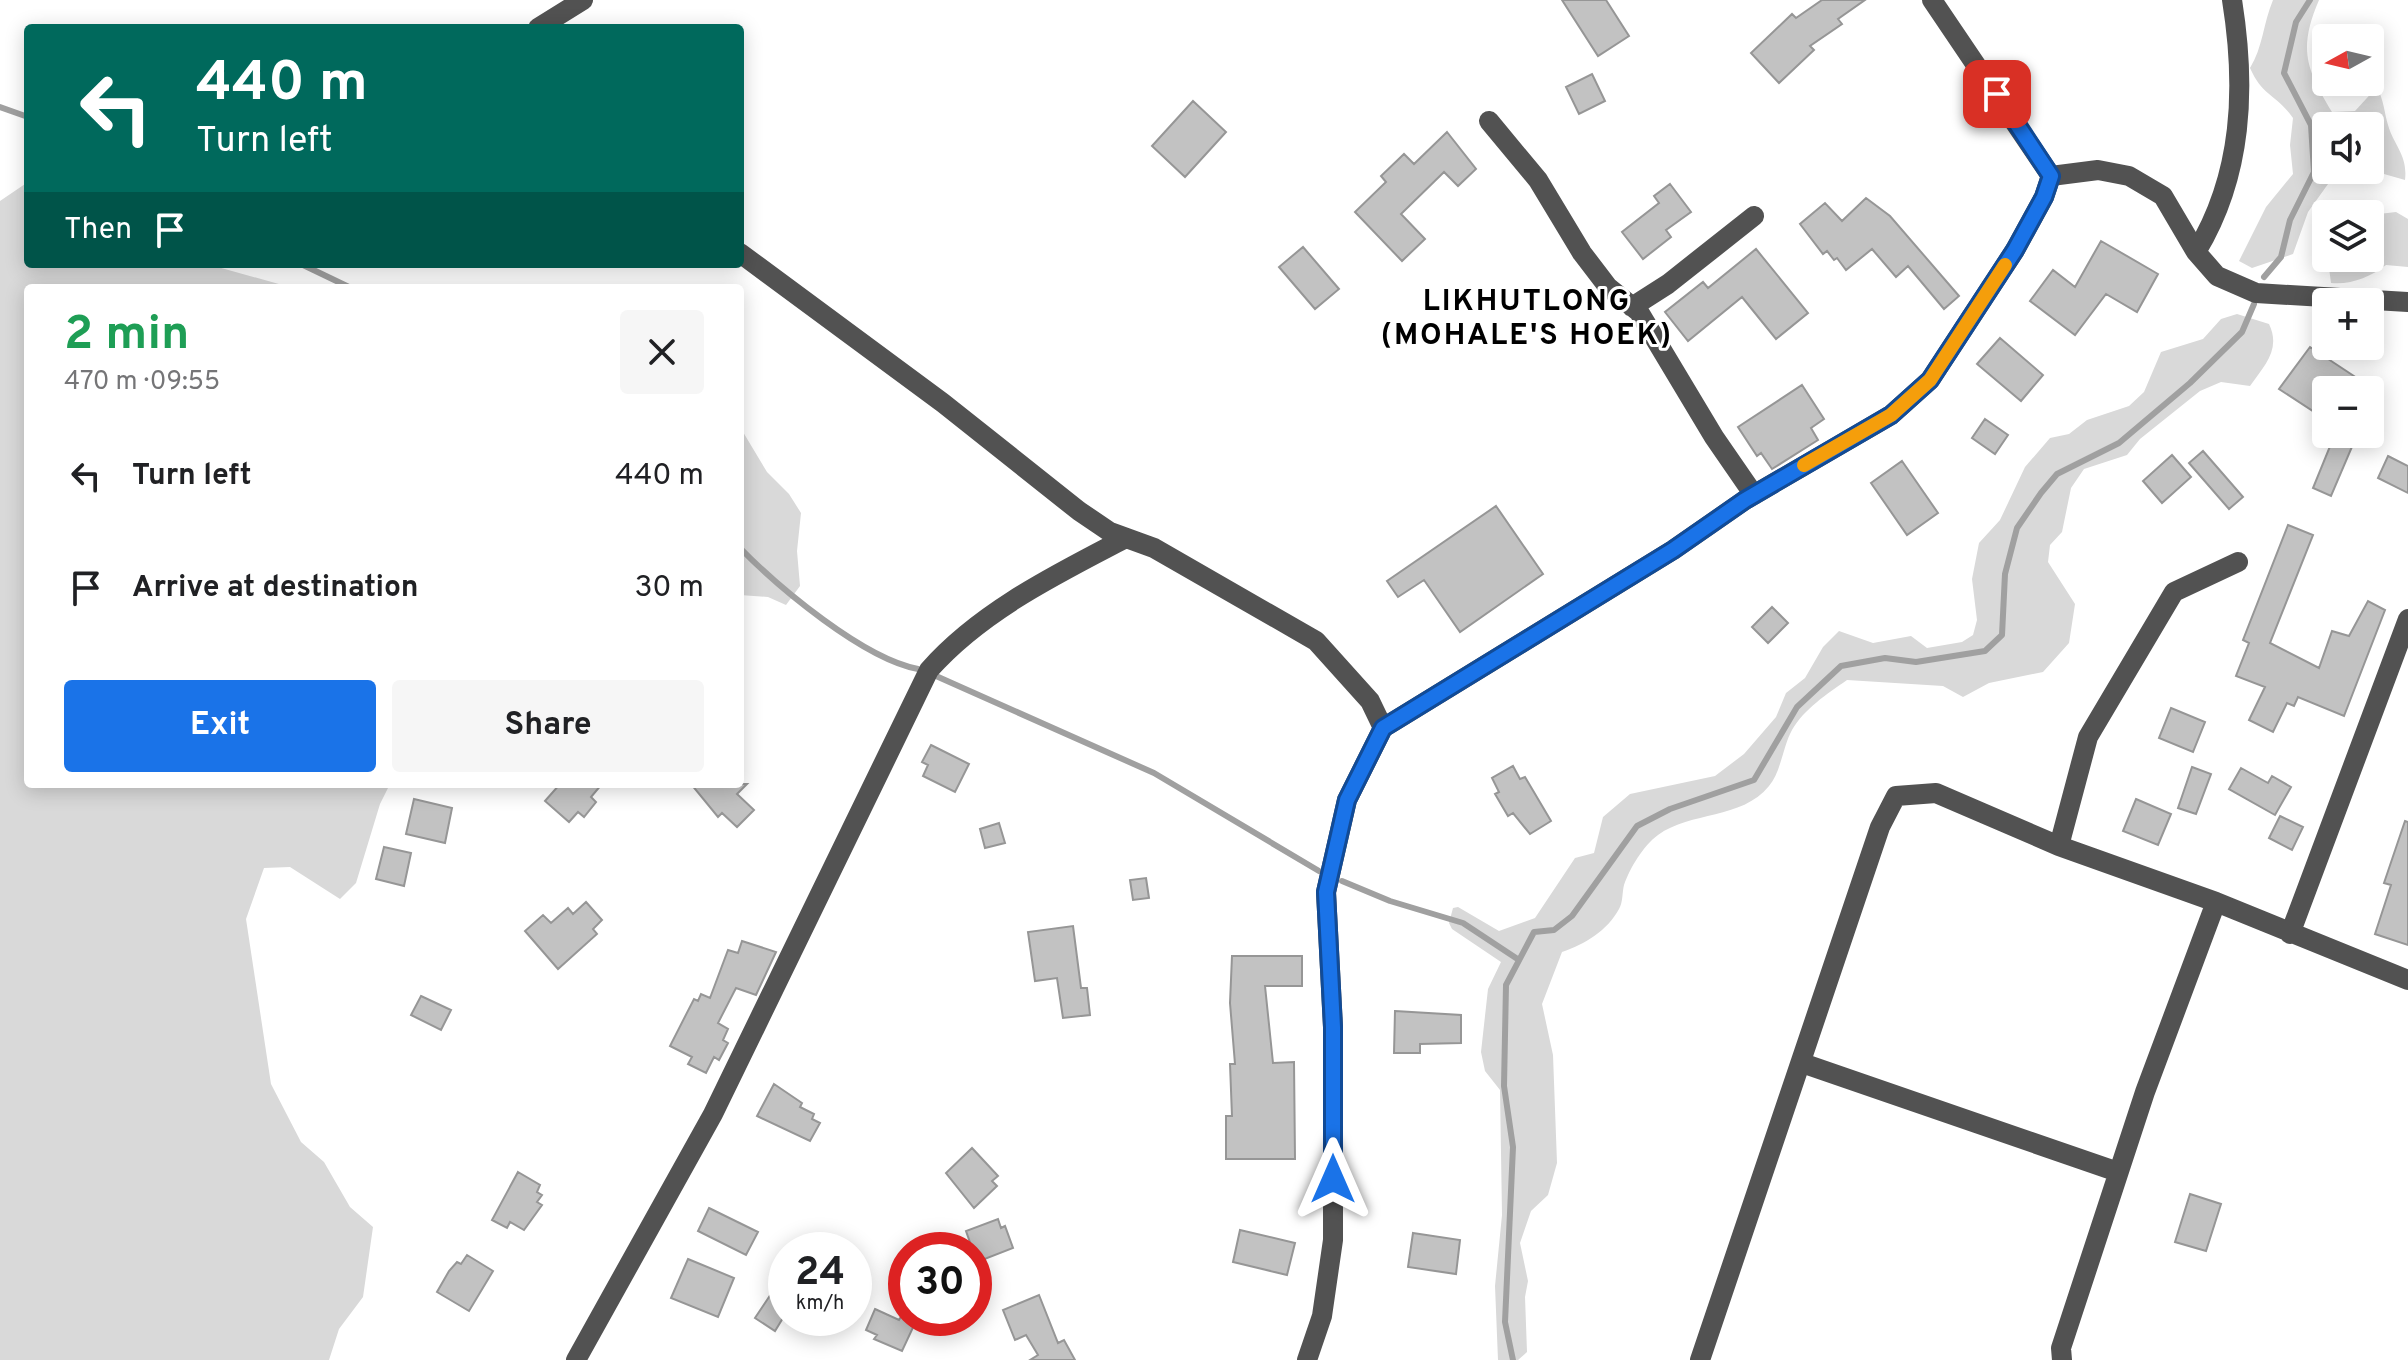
<!DOCTYPE html>
<html lang="en">
<head>
<meta charset="utf-8">
<style>
  :root { --surface:#fff; --page:#f6f6f6; --text:#202124; --muted:#757577; --accent:#1a73e8 }
  body { margin:0; font-family:Overpass,sans-serif; background:var(--page); color:var(--text); height:100vh; display:flex; flex-direction:column; font-size:30px; white-space:nowrap }
  * { box-sizing:border-box; margin:0 }
  p { font-size:26px; color:var(--muted) }
  .icon { flex:none; width:44px; height:44px; fill:none; stroke:currentColor; stroke-width:2; stroke-linecap:round; stroke-linejoin:round }
  .map { position:relative; flex:1; overflow:hidden }
  .details { position:absolute; left:24px; top:284px; width:720px; height:504px; display:flex; flex-direction:column; background:var(--surface); border-radius:8px; box-shadow:0 4px 20px #0003 }
  .details>* { flex:none }
  .hud { position:absolute; left:24px; top:24px; width:720px; height:244px; border-radius:8px; box-shadow:0 4px 20px #0003; background:#00695c; color:#fff; overflow:hidden }
  .needle { width:52px; rotate:262deg }
  .controls { position:absolute; left:2312px; top:24px; display:grid; gap:16px }
  .controls a { display:grid; place-items:center; width:72px; height:72px; border-radius:8px; background:var(--surface); box-shadow:0 4px 20px #0003; font-size:40px }
  .speed { position:absolute; left:768px; top:1232px; display:flex; gap:16px; font-size:40px; font-weight:700; text-align:center }
  .speed>* { display:grid; place-content:center; width:104px; height:104px; border-radius:50%; background:var(--surface); box-shadow:0 4px 20px #0003; line-height:1 }
  .speed small { font-size:20px; font-weight:400 }
  .speed .limit { border:12px solid #d22; background:#fff; color:#111 }
  .pin { position:absolute; display:grid; place-items:center; width:68px; height:68px; color:#fff; margin:-34px; border-radius:16px; box-shadow:0 4px 12px #0006 }
  .me { position:absolute; width:88px; margin:-44px; rotate:0deg; stroke-linejoin:round; filter:drop-shadow(0 0 6px #0008) }
  .turn { display:flex; align-items:center; gap:28px; height:168px; padding:0 40px; font-size:36px }
  .turn .icon { width:104px; height:104px; stroke-width:2.5 }
  .turn b { display:block; font-size:56px; line-height:68px }
  .then { display:flex; align-items:center; height:76px; padding:0 40px; background:#0003; gap:16px; font-size:30px }
  .round { display:grid; place-items:center; flex:none; width:84px; height:84px; border-radius:8px; background:var(--page) }
  .overview { display:flex; align-items:center; justify-content:space-between; height:136px; padding:0 40px }
  h1 { font-size:48px; font-weight:700; line-height:60px; color:#1e9e55 }
  .button { display:flex; gap:16px; margin-top:auto; padding:16px 40px }
  .button a { flex:1; height:92px; border-radius:8px; background:var(--accent); color:#fff; font-size:32px; font-weight:700; line-height:92px; text-align:center }
  .button a+a { background:var(--page); color:var(--text) }
  ul { padding:0; list-style:none }
  li { display:flex; align-items:center; gap:24px; height:112px; padding:0 40px }
  li div { flex:1 }
  li b { display:block; font-size:30px }
  li em { font-style:normal }
  .map>svg:first-child { display:block }
  .green { fill:#d9d9d9 }
  .lines { fill:none; stroke-linecap:round; stroke-linejoin:round }
  .stream { stroke:#a0a0a0; stroke-width:6 }
  .building { fill:#c2c2c2; stroke:#969696; stroke-width:2 }
  .minor { stroke:#525252; stroke-width:20 }
  .route-casing { stroke:#114b97; stroke-width:20 }
  .route { stroke:#1a73e8; stroke-width:14 }
  .slow { stroke:#f59e0b; stroke-width:14 }
  .labels { text-anchor:middle; stroke-width:6; stroke-linejoin:round; paint-order:stroke }
  .district-label { font-size:30px; font-weight:bold; letter-spacing:2px; fill:#000; stroke:#fff }
</style>
</head>
<body>
<div class="map">
<svg width="2408" height="1360" viewBox="0 0 2408 1360">
  <rect width="100%" height="100%" fill="#fff"/>
  <path class="green" d="M2273 0H2319C2298 49 2306 69 2332 112L2355 111 2377 87C2384 101 2384 111 2388 125 2394 146 2408 155 2405 180L2384 174 2370 162V126H2326V170H2338L2308 212 2293 254 2252 268 2239 261 2266 207 2293 174 2290 145 2293 118C2276 94 2263 97 2250 68 2263 47 2263 24 2273 0Z
    M28 182V264H207L293 288H28V784H390L380 804 356 883 340 899 290 867 264 868 246 919 271 1084 301 1142 324 1162 350 1207 373 1227 363 1297 339 1329 329 1360H0V201Z
    M2396 212 2408 219V267L2386 265C2370 277 2351 285 2331 283L2329 268 2333 258H2370V227L2379 214Z
    M2237 314 2269 324C2281 349 2265 365 2250 386L2221 382 2200 391 2140 439 2127 455 2084 469 2071 488 2062 532 2050 545 2048 562 2075 604 2069 643 2043 672 1989 683 1963 697 1943 686 1847 680C1827 694 1804 709 1792 730 1783 746 1781 772 1769 786 1741 820 1691 811 1658 835 1643 846 1630 868 1624 885 1622 893 1623 902 1619 909 1607 931 1585 944 1562 952L1542 1004 1553 1055 1557 1163 1548 1195 1531 1211 1520 1243 1528 1281 1525 1297 1527 1352 1518 1360H1498L1495 1286 1502 1215 1500 1090 1485 1071 1481 1052 1488 989 1501 962 1452 929 1449 923 1453 908 1458 907 1499 931 1535 918 1575 858 1594 853 1603 817 1630 794 1715 776 1744 754 1776 717 1786 693 1805 678 1823 647 1839 631 1873 643 1911 636 1927 648 1962 642 1973 635 1977 620 1972 579 1979 543 2000 520 2025 467 2050 438 2069 434 2087 420 2129 406 2144 392 2161 352 2203 339 2221 319Z
    M740 427 767 472 789 494 801 513 797 551 800 586 786 605 768 597 740 595Z"/>
  <g class="lines">
    <path class="stream" d="M0 107 28 117
      M301 264 351 288
      M2264 277 2281 257 2290 220 2314 172 2311 125 2284 73 2296 22 2310 0
      M740 548C779 588 864 659 918 669
      M936 676 1154 773 1319 871
      M1342 881 1390 901 1463 923 1519 960
      M1513 1360 1505 1322 1513 1147 1504 1086 1506 985 1534 932 1554 930 1572 916 1637 826 1670 809 1754 780 1797 707 1841 666 1885 658 1916 662 1985 651 2002 635 2005 574 2017 528 2041 493 2057 474 2119 443 2190 383 2242 332 2254 304"/>
  </g>
  <path class="building" d="M1562 0H1606L1629 36 1598 56Z
    M1822 0H1865L1838 19 1842 24 1810 46 1814 50 1779 83 1751 53 1792 14 1796 18Z
    M1592 74 1605 101 1579 114 1566 87Z
    M1193 101 1226 132 1185 177 1152 146Z
    M1447 132 1476 169 1458 186 1444 172 1401 214 1425 239 1402 261 1355 212 1386 182 1381 176 1404 154 1414 164Z
    M1670 184 1691 212 1666 230 1671 237 1643 259 1622 232 1659 203 1654 196Z
    M1866 198 1890 216 1959 296 1944 309 1908 266 1896 277 1872 249 1846 270 1837 258 1834 260 1827 251 1823 254 1800 224 1825 203 1842 221Z
    M2101 241 2158 274 2137 312 2106 294 2075 335 2030 301 2053 270 2075 287Z
    M1303 247 1339 289 1315 309 1279 267Z
    M1756 249 1808 313 1776 339 1742 297 1688 341 1665 312 1703 282 1708 288Z
    M2000 338 2043 375 2021 401 1977 364Z
    M2310 347 2375 390H2326V403L2319 415 2279 389Z
    M1802 385 1824 419 1811 428 1818 440 1772 469 1761 453 1757 456 1738 427Z
    M1985 419 2008 435 1995 454 1972 438Z
    M2335 434 2354 442 2331 496 2313 488Z
    M2203 451 2243 497 2229 509 2189 463Z
    M2172 455 2191 477 2162 503 2143 481Z
    M2388 456 2408 466V493L2378 478Z
    M1902 461 1938 513 1907 535 1871 483Z
    M1496 506 1543 574 1460 632 1424 580 1398 597 1387 581Z
    M2288 525 2313 535 2270 643 2319 668 2332 631 2349 636 2368 601 2385 610 2344 716 2298 697 2294 706 2287 703 2273 732 2249 720 2265 687 2236 676 2249 643 2243 640Z
    M1772 607 1788 623 1768 643 1752 627Z
    M2171 708 2205 722 2193 752 2159 738Z
    M931 745 969 764 955 792 923 776 928 765 922 762Z
    M1513 766 1520 779 1525 777 1551 821 1530 834 1513 813 1508 816 1495 794 1499 792 1492 778Z
    M2192 767 2211 774 2196 814 2178 808Z
    M2241 768 2268 783 2272 776 2291 787 2275 815 2229 789Z
    M560 784H602L591 797 596 802 584 817 578 812 569 822 545 801Z
    M691 784H747L737 794 754 810 737 827 722 813 718 817Z
    M414 799 452 808 445 843 406 834Z
    M2136 799 2171 814 2158 845 2123 831Z
    M2280 816 2303 827 2292 850 2269 838Z
    M2405 821 2408 822V945L2375 934 2391 885 2384 883Z
    M999 823 1005 843 985 848 980 829Z
    M384 847 411 853 404 886 376 879Z
    M1146 878 1149 898 1133 900 1130 880Z
    M586 902 602 920 593 929 597 934 558 969 525 931 543 915 551 923 568 908 573 914Z
    M1073 926 1081 988H1087L1090 1015 1063 1018 1057 978 1035 981 1028 932Z
    M742 941 776 952 756 995 736 988 718 1023 728 1029 723 1040 728 1043 719 1060 714 1057 706 1073 688 1064 692 1057 670 1046 694 999 698 1001 701 994 710 998 728 950 738 953Z
    M1232 956H1302V986H1265L1273 1063 1294 1062 1295 1159H1226V1116H1232L1230 1064H1235L1230 1003Z
    M421 996 451 1010 441 1030 411 1015Z
    M1395 1011 1461 1015V1043L1420 1044V1053H1394Z
    M774 1084 802 1103 800 1107 814 1114 812 1119 820 1123 810 1141 757 1116Z
    M972 1148 998 1176 992 1181 997 1186 974 1208 946 1173Z
    M518 1172 540 1185 537 1192 542 1195 537 1202 542 1205 524 1230 510 1222 507 1228 492 1220Z
    M2190 1194 2221 1204 2206 1251 2175 1242Z
    M709 1208 758 1232 746 1255 698 1231Z
    M998 1219 1001 1228 1005 1226 1013 1248 977 1262 966 1231Z
    M1240 1230 1295 1243 1287 1275 1233 1262Z
    M1413 1233 1460 1240 1456 1274 1408 1267Z
    M467 1255 493 1271 469 1311 437 1292 449 1271 457 1262 461 1264Z
    M688 1259 734 1278 718 1317 671 1298Z
    M771 1294 786 1300V1313L775 1331 755 1318Z
    M1039 1295 1058 1343 1064 1340 1075 1360H1030L1038 1355 1026 1335 1015 1340 1003 1310Z
    M875 1309 899 1320 902 1315 916 1321 902 1351 874 1339 877 1335 866 1330Z"/>
  <g class="lines">
    <path class="minor" d="M538 28 583 0
      M1489 121 1538 180 1582 253 1608 287 1639 312 1714 437 1754 495
      M2051 176 2098 170 2129 176 2163 196 2196 252 2217 276 2256 293 2408 302
      M2196 252C2243 175 2246 87 2232 0
      M740 253 943 403 1079 511 1110 532 1154 548 1316 641 1370 701 1383 728
      M1632 307 1668 284 1754 216
      M2059 846 2088 737 2174 592 2238 562
      M2290 934 2408 619
      M1802 1063 2118 1172
      M576 1360 713 1114 929 670C981 611 1057 574 1126 538
      M1307 1360 1322 1316 1333 1240V1027L1326 892 1347 800 1383 728 1673 550 1745 500 1891 415 1930 380 2015 250 2044 197 2051 176 1932 0
      M1700 1360 1880 827 1896 796 1936 793 2059 846 2216 902 2408 980
      M2062 1360 2061 1348 2145 1092 2216 902"/>
  </g>
  <g class="lines">
    <defs>
      <path id="route" d="M1333 1179V1027L1326 892 1347 800 1383 728 1673 550 1745 500 1891 415 1930 380 2015 250 2044 197 2051 176 1997 94"/>
    </defs>
    <use href="#route" class="route-casing"/>
    <use href="#route" class="route"/>
    <path class="slow" d="M1804 465 1891 415 1930 380 2005 265"/>
  </g>
  <g class="labels">
    <g class="district-label">
      <text x="1527" y="310">LIKHUTLONG<tspan x="1527" dy="34">(MOHALE'S HOEK)</tspan></text>
    </g>
  </g>
</svg>
<div class="controls">
<a><svg class="needle" viewBox="-14 -14 28 28"><path d="M0-13l5 13h-10z" fill="#e53935"/><path d="M0 13l5-13h-10z" fill="#757577"/></svg></a>
<a><svg class="icon" aria-label="sound" viewBox="0 0 24 24"><path d="M4 9h4l5-4v14l-5-4H4zM17 9q2 3 0 6"/></svg></a>
<a><svg class="icon" aria-label="layers" viewBox="0 0 24 24"><path d="M12 4l9 5-9 5-9-5zM3 14l9 5 9-5"/></svg></a>
<a>+</a>
<a>−</a>
</div>
<div class="speed"><div>24<small>km/h</small></div><div class="limit">30</div></div>
<div class="pin" style="left:1997px;top:94px;background:#d93025"><svg class="icon" aria-label="arrive" viewBox="0 0 24 24"><path d="M6 21V4h12l-3 4 3 4H6"/></svg></div>
<svg class="me" style="left:1333px;top:1179px" viewBox="-20 -20 40 40"><path d="M0-17L14 15 0 8-14 15z" fill="#1a73e8" stroke="#fff" stroke-width="4"/></svg>
<div class="hud">
<div class="turn"><svg class="icon" aria-label="left" viewBox="0 0 24 24"><path d="M17 20v-9H6M10 6l-5 5 5 5"/></svg><div><b>440 m</b>Turn left</div></div>
<div class="then">Then<svg class="icon" aria-label="arrive" viewBox="0 0 24 24"><path d="M6 21V4h12l-3 4 3 4H6"/></svg></div>
</div>
<section class="details">
<div class="overview"><div><h1>2 min</h1><p>470 m · 09:55</p></div><a class="round"><svg class="icon" aria-label="close" viewBox="0 0 24 24"><path d="M6 6l12 12M18 6L6 18"/></svg></a></div>
<ul>
<li><svg class="icon" aria-label="left" viewBox="0 0 24 24"><path d="M17 20v-9H6M10 6l-5 5 5 5"/></svg><div><b>Turn left</b></div><em>440 m</em></li>
<li><svg class="icon" aria-label="arrive" viewBox="0 0 24 24"><path d="M6 21V4h12l-3 4 3 4H6"/></svg><div><b>Arrive at destination</b></div><em>30 m</em></li>
</ul>
<div class="button"><a>Exit</a><a>Share</a></div>
</section>
</div>
</body>
</html>
